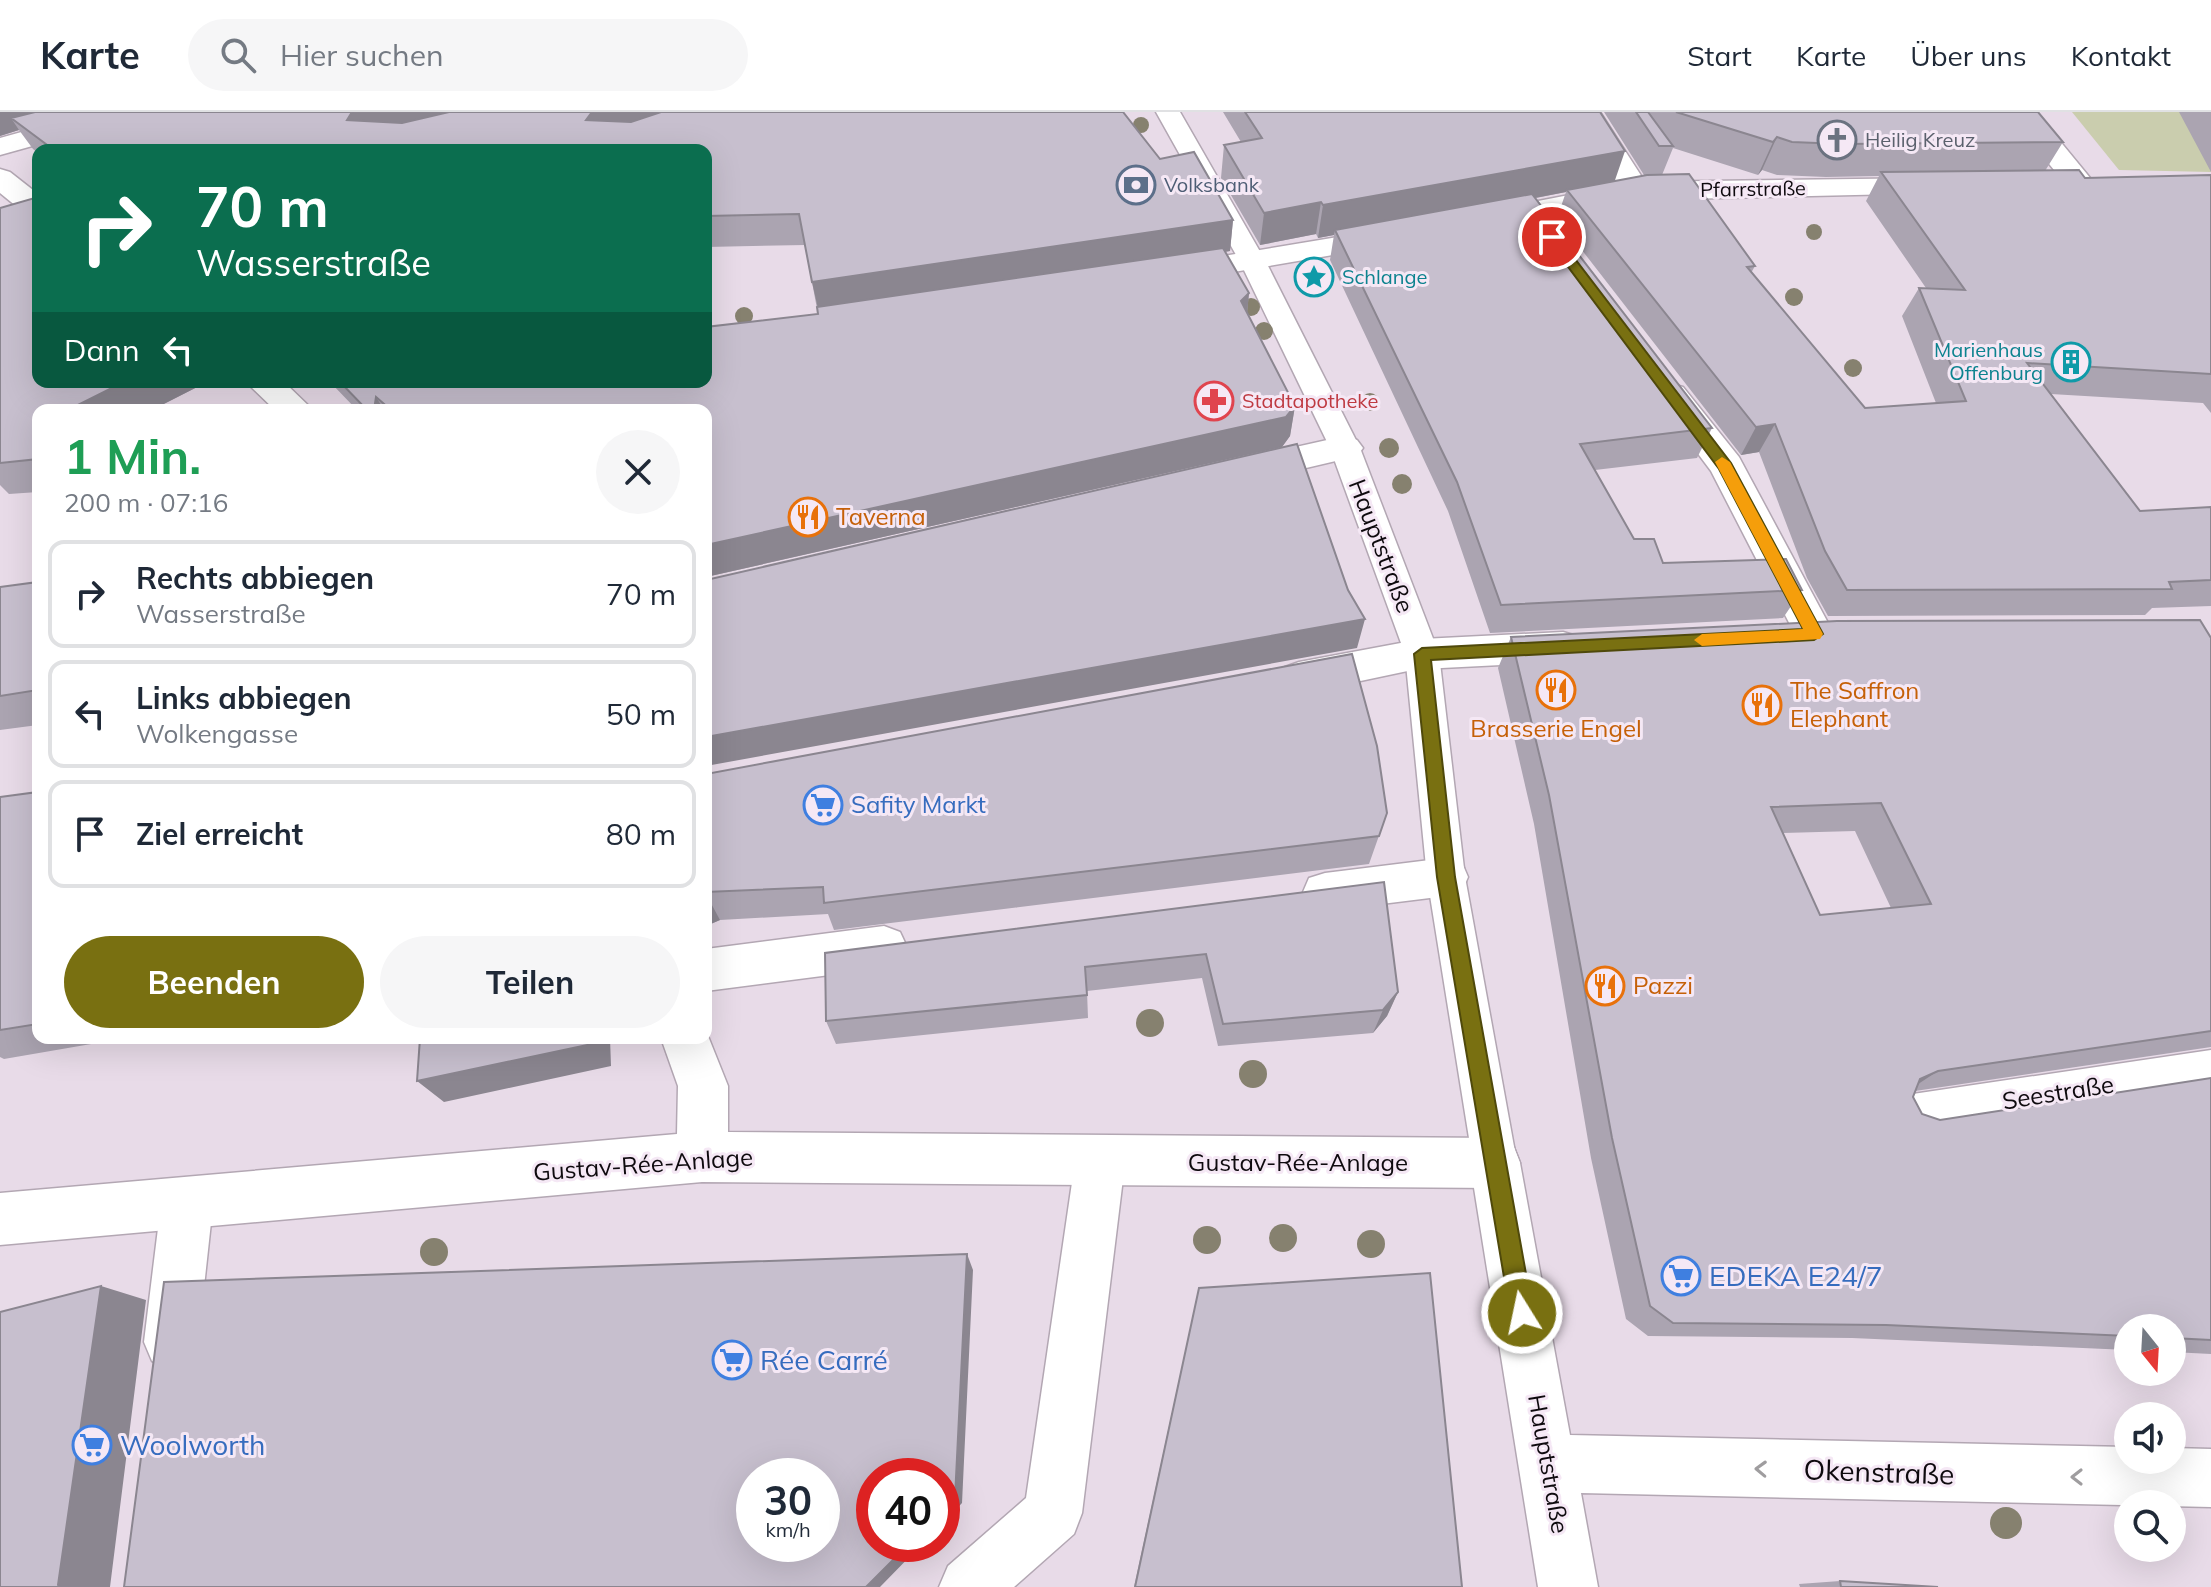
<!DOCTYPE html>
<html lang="de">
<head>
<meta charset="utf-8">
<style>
  :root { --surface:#fff; --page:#f6f6f7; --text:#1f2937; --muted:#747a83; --line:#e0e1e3; --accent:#797011 }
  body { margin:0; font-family:Mulish,sans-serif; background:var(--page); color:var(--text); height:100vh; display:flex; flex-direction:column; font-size:30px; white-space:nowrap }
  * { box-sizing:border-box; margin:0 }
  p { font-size:26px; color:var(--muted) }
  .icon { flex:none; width:44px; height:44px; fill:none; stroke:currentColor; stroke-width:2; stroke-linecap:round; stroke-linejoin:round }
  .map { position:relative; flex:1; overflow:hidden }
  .sheet { position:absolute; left:32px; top:292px; width:680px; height:640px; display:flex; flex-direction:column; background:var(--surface); border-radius:16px; box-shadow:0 8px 32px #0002 }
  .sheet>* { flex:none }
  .hud { position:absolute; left:32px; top:32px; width:680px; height:244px; border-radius:16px; box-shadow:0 8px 32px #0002; background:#0b6e4f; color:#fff; overflow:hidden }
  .needle { width:52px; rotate:162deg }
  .buttons { position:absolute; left:2114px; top:1202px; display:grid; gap:16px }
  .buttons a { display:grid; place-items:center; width:72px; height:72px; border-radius:50%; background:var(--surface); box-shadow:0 8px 32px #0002; font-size:40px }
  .speed { position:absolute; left:736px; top:1346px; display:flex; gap:16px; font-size:40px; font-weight:700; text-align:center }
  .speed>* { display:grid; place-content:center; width:104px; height:104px; border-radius:50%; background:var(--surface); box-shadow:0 8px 32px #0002; line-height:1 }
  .speed small { font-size:20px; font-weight:400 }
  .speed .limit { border:12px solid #d22; background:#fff; color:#111 }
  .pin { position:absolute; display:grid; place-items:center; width:68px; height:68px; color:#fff; margin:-34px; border:4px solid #fff; border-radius:50%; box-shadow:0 2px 8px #0007 }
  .me { position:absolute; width:88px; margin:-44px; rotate:350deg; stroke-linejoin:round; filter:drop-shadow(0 0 6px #0008) }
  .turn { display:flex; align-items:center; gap:28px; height:168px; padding:0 32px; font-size:36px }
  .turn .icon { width:104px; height:104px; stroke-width:2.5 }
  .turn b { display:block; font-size:56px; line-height:68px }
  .then { display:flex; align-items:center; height:76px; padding:0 32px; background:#0003; gap:16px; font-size:30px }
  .round { display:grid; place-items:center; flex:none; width:84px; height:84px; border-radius:42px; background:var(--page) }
  .headline { display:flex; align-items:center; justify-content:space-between; height:136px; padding:0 32px }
  h1 { font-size:48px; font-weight:700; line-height:60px; color:#1e9e55 }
  .button { display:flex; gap:16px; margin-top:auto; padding:16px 32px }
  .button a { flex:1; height:92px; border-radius:48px; background:var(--accent); color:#fff; font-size:32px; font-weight:700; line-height:92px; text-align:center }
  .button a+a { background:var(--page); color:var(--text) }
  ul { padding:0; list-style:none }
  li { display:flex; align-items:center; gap:24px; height:108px; margin:0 16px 12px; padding:0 16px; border:4px solid var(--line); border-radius:16px }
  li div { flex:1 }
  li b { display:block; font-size:30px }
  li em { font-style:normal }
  header { display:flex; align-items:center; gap:48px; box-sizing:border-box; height:112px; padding:0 40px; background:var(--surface); border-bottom:2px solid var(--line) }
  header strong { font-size:38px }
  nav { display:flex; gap:44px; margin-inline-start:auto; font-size:28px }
  .search { width:560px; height:72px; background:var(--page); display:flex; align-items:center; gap:20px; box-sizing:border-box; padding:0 28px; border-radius:44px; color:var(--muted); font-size:30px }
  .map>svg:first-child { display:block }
  .green { fill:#cacdae }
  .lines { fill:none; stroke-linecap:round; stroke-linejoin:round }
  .service-casing { stroke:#b3a7b3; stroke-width:3 }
  .pedestrian-casing { stroke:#b3a7b3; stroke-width:3 }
  .minor-casing { stroke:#b3a7b3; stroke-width:3 }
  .tertiary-casing { stroke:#b3a7b3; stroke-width:3 }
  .service { fill:#fff; fill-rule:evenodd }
  .pedestrian { fill:#fff; fill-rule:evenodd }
  .minor { fill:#fff; fill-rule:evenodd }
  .tertiary { fill:#fff; fill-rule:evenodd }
  .tree { fill:#86816f }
  .wall { fill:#aba4b1; fill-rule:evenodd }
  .shaded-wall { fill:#8b8690 }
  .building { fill:#c7bfce; stroke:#8b8690; stroke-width:2; fill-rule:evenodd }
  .oneway { stroke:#9f9d9f }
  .route { fill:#797011; stroke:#4f490b; stroke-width:2 }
  .slow { fill:#f59e0b }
  .labels { text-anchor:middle; stroke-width:6; stroke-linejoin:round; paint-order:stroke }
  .far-worship-label { font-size:20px; fill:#5b616d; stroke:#f5e8f5; text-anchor:start }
  .far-service-label { font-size:20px; fill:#4e5e75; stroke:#f5e8f5; text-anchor:start }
  .far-street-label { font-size:20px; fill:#0e0a0e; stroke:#f5e8f5 }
  .far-culture-label { font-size:20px; fill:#0d838f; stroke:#f5e8f5; text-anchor:start }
  .far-health-label { font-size:20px; fill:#be3a42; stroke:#f5e8f5; text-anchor:start }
  .food-label { font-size:24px; fill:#c56008; stroke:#f5e8f5; text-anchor:start }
  .street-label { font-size:24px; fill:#0e0a0e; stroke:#f5e8f5 }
  .shop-label { font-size:24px; fill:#366cbe; stroke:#f5e8f5; text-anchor:start }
  .near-shop-label { font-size:28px; fill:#366cbe; stroke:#f5e8f5; text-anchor:start }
  .near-street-label { font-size:28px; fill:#0e0a0e; stroke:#f5e8f5 }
</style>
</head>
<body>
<header>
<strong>Karte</strong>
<div class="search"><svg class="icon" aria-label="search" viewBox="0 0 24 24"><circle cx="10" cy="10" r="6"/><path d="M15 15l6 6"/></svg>Hier suchen</div>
<nav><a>Start</a><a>Karte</a><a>Über uns</a><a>Kontakt</a></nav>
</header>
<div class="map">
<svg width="2211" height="1475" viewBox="0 0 2211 1475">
  <rect width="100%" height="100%" fill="#e8dbe8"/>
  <path class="green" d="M2072 0H2211V60L2119 58Z"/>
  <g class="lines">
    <defs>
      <path id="service" d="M1156 0H1180L1266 150 1360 336 1439 542 1465 765 1517 1051 1511 1066 1495 1073 1479 1066 1473 1051 1427 765 1405 542 1330 336 1240 150Z
        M2211 938V978L1906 1025 1891 1019 1884 1004 1891 989 1906 983Z"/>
      <path id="pedestrian" d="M1572 0H1600L1651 79 1646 85H1626Z
        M2007 0H2036L2091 67 2096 73 2091 79H2071Z
        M1392 116 1403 119 1407 125 1403 131 1175 170 1164 168 1159 161 1164 154 1175 152Z
        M1345 324 1357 328 1363 336 1357 344 1246 370 1233 367 1228 358 1233 349Z
        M1422 527 1436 531 1442 542 1436 553 1299 582 1285 577 1279 566 1285 555 1299 550Z
        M1446 746 1462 751 1468 765 1462 779 1446 784 1325 799 1309 794 1303 780 1309 766 1325 761Z
        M884 814 900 820 907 835 900 850 884 856 706 879V837Z
        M1100 1025 1118 1032 1125 1050 1082 1401 1074 1422 1014 1475H939L948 1454 1026 1386 1075 1050 1082 1032Z
        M187 1066 205 1074 213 1092 198 1230 190 1249 171 1257 152 1249 144 1230 161 1092 169 1074Z"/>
      <path id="minor" d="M93 0H137L133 6 0 43V26Z
        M0 57 10 60 38 82V106L27 103 0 81Z
        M1933 66 1943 69 1948 75 1943 81 1636 88 1552 104 1577 138 1573 144H1551L1518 99 1522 93 1533 90 1636 70Z
        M246 270H284L313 298H275Z
        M1671 272 1683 275 1739 345 1834 522 1828 532 1814 537 1800 532 1711 359 1654 283 1659 275Z
        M1563 520 1577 524 1583 535 1577 546 1563 550 1422 557 1408 553 1402 542 1408 531 1422 527Z
        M706 919 728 974V1020L1495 1026 1513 1033 1520 1051 1513 1069 1495 1076 702 1070 0 1133V1081L677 1022 678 974 661 926H706Z"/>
      <path id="tertiary" d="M1495 1026 1513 1033 1520 1051 1570 1323 2128 1335V1348H2172V1336L2211 1337V1395L1581 1381 1598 1475H1538L1470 1051 1477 1033Z"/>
    </defs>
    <use href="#service" class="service-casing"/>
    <use href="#pedestrian" class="pedestrian-casing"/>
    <use href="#minor" class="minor-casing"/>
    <use href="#tertiary" class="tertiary-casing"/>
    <use href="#service" class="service"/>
    <use href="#pedestrian" class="pedestrian"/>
    <use href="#minor" class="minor"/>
    <use href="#tertiary" class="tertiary"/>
  </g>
  <g class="tree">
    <circle cx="1141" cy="13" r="8"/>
    <circle cx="1814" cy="120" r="8"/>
    <circle cx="1794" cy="185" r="9"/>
    <circle cx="1251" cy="195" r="9"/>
    <circle cx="744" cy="204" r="9"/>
    <circle cx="1264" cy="219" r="9"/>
    <circle cx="1853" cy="256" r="9"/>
    <circle cx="1370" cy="290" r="9"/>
    <circle cx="1389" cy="336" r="10"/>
    <circle cx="1402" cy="372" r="10"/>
    <circle cx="1150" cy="911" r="14"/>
    <circle cx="1253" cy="962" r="14"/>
    <circle cx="1283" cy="1126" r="14"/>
    <circle cx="1207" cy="1128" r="14"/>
    <circle cx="1371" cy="1132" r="14"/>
    <circle cx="434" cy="1140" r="14"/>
    <circle cx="2006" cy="1411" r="16"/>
  </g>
  <path class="wall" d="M0 0H1123L1160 47 1194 40 1233 108 1230 139 1225 140 1249 181 1247 201 1295 294 1290 324 1282 335 706 465V298H357L330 270H706V215L818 202 805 133 706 135V38H38V41L33 37 19 18 0 24Z
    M1223 0H1600L1615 69 1644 63 1604 0H2038L2063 30 2045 59 2085 66 2211 63V301L2203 291 2051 282 2140 399 2211 395V494L2152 496 2145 503 1828 504 1807 466 1759 340 1741 343 1557 106 1566 80 1536 86 1712 316 1697 346 1595 358 1634 427 1663 451 1802 478 1783 506 1490 521 1448 399 1330 148 1334 123 1318 126 1316 122 1260 133 1221 66 1224 33 1241 30ZM1673 36 1758 63 1762 58 1777 63 1826 65 1879 64 1866 89 1926 176H1919L1902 204 1936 291 1865 296 1751 161 1755 154 1662 63Z
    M2179 0H2211V60Z
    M0 96 38 270H207L152 298H38V380L9 382 0 373Z
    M38 470V613L0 618V475Z
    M1511 525 2211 526V935L1915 979 1913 985 1922 1002 1940 1008 2211 966V1242L2172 1240V1216H2128V1238L1852 1226 1648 1224 1626 1207 1591 1046 1534 712 1498 556ZM1855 719 1891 796 1820 803 1783 721Z
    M706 662 1387 701 1369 752 834 818 828 802 720 808 706 814Z
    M38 680V926H126L4 947 0 945V685Z
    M1384 770 1398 880 1387 904 1373 921 1218 934 1202 866 1087 879 1088 906 836 932 826 909Z
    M1199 1176 1462 1475H1134Z
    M1840 1469 1938 1475H1800L1799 1472Z"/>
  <path class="shaded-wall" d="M0 0H82L11 6 19 18 0 24Z
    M352 0H496L368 29 347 8Z
    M592 0H684L603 29 586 8Z
    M1777 25 1762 58 1758 63 1773 30Z
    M1625 39 1614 71 1567 78 1566 80 1337 123 1335 118 1334 123 1318 126 1323 93Z
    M1321 90 1316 122 1260 133 1264 101Z
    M1233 108 1230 139 819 201 812 170Z
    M1249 181 1246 212 1241 189Z
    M124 270H207L152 298H68Z
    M376 285 384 298H374Z
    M1295 294 1290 324 1282 335 706 465V433Z
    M1775 312 1759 340 1741 343 1756 315Z
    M1365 507 1357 536 706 654V625Z
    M706 782 720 808 706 814Z
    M1398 880 1387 904 1373 921 1383 898Z
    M591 926H610L611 954 444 990 417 969Z
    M1938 959 1906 980 1920 967Z
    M967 1142 973 1158 962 1391 942 1412V1398Z
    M101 1174 146 1188 110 1475H60L58 1473Z
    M909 1432H922L880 1475H866Z"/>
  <path class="building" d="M35 0H352L347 8 402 11 449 0H592L586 8 631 10 661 0H1123L1160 47 1194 40 1233 108 812 170 799 102 706 104V38H54L11 6Z
    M1245 0H1600L1625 39 1323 93 1321 90 1264 101 1224 33 1262 26Z
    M1636 0H1648L1673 34H1659Z
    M1676 0H2038L2063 30 1842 32 1792 30 1777 25 1773 30Z
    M2079 58 2085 66 2211 63V262L2027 251 2140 399 2211 395V468L2169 470 2172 477 1847 478 1825 439 1775 312 1756 315 1567 78 1647 63 1689 62 1755 154 1747 155 1865 296 1966 289 1919 176 1965 178 1881 60Z
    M1532 82 1712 316 1580 332 1634 427H1654L1663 451 1786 447 1802 478 1501 493 1457 370 1335 118Z
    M38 85V270H124L68 298H38V313L34 315 38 320V347L0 351V96Z
    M1223 136 1249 181 1241 189 1295 294 1286 305 706 433V298H391L376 285 374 298H367L340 270H706V215L818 202 817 195Z
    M1297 332 1348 478 1365 507 706 625V468Z
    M38 470V578L0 584V475Z
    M2200 508 2211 526V919L1938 959 1920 967 1913 985 1922 1002 1940 1008 2211 966V1228L2172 1226V1216H2128V1224L1886 1213 1673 1211 1650 1194 1612 1026 1549 683 1511 525 1837 509ZM1881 691 1931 792 1820 803 1771 695Z
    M1352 542 1377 634 1387 701 1379 724 824 791 823 775 706 780V662Z
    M38 680V912L0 918V685Z
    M1384 770 1398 880 1383 898 1223 912 1206 842 1085 855 1087 883 826 909 825 841Z
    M420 926H591L592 932 417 969Z
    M967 1142 955 1386 942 1398V1364H874V1432H909L866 1475H124L164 1170ZM754 1364H822V1432H754Z
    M1430 1161 1462 1475H1135L1199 1176Z
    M101 1174 58 1473 60 1475H0V1200Z
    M1840 1469 1938 1475H1841Z"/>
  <defs><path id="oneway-chevron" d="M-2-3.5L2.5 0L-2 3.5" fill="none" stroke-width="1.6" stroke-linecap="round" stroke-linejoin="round" transform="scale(2)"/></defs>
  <g class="oneway">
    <use href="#oneway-chevron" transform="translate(1761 1357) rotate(-178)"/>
    <use href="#oneway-chevron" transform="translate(2077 1365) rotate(-180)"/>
  </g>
  <path class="route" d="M1548 122H1556L1731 351 1823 522 1814 528 1431 548 1455 765 1533 1201 1530 1209 1522 1213 1514 1209 1510 1201 1437 765 1414 542 1422 536 1803 517 1719 357 1548 128Z"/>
  <path class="slow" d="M1722 345 1730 350 1823 522 1820 527 1702 534 1694 528 1702 522 1803 517 1715 350Z"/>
  <defs>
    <symbol id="church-ring" viewBox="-11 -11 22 22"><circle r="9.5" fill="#f5e8f5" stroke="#6b7280" stroke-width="1.5"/><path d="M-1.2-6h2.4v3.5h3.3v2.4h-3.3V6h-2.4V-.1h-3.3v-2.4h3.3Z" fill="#6b7280"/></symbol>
    <symbol id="bank-ring" viewBox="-11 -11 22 22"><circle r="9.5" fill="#f5e8f5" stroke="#5c6f8a" stroke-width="1.5"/><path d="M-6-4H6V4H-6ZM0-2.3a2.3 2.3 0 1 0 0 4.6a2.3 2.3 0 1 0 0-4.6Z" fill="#5c6f8a"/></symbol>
    <symbol id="sight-ring" viewBox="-11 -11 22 22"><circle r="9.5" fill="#f5e8f5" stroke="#0f9aa8" stroke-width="1.5"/><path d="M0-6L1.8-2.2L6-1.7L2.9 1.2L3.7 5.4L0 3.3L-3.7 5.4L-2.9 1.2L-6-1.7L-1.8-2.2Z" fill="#0f9aa8"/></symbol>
    <symbol id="building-ring" viewBox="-11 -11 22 22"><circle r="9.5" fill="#f5e8f5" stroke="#0f9aa8" stroke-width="1.5"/><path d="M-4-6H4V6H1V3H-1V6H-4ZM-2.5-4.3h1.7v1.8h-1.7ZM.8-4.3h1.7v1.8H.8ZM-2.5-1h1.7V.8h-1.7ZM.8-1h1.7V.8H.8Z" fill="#0f9aa8"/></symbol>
    <symbol id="pharmacy-ring" viewBox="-11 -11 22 22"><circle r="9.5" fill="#f5e8f5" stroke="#e0444e" stroke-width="1.5"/><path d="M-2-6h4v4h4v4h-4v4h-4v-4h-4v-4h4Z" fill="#e0444e"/></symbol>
    <symbol id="restaurant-ring" viewBox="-11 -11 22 22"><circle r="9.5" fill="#f5e8f5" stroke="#e8710a" stroke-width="1.5"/><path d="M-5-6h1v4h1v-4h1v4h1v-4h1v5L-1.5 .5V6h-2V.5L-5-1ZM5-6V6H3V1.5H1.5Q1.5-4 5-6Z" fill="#e8710a"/></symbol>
    <symbol id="supermarket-ring" viewBox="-11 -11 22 22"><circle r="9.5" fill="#f5e8f5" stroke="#3f7fe0" stroke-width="1.5"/><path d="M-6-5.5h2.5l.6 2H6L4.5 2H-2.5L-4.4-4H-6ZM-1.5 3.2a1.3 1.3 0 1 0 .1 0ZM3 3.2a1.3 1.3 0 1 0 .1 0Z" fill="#3f7fe0"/></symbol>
  </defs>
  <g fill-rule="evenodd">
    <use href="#church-ring" x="1815" y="6" width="44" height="44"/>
    <use href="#bank-ring" x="1114" y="51" width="44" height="44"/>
    <use href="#sight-ring" x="1292" y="143" width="44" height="44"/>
    <use href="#building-ring" x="2049" y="228" width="44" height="44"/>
    <use href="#pharmacy-ring" x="1192" y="267" width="44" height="44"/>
    <use href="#restaurant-ring" x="786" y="383" width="44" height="44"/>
    <use href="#restaurant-ring" x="1534" y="556" width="44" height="44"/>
    <use href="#restaurant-ring" x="1740" y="571" width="44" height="44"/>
    <use href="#supermarket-ring" x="801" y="671" width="44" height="44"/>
    <use href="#restaurant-ring" x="1583" y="852" width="44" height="44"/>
    <use href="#supermarket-ring" x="1659" y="1142" width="44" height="44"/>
    <use href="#supermarket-ring" x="710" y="1226" width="44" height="44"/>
    <use href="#supermarket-ring" x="70" y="1311" width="44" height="44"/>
  </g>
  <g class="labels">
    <g class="far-worship-label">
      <text x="1865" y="35">Heilig Kreuz</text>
    </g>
    <g class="far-service-label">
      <text x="1164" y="80">Volksbank</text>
    </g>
    <g class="far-street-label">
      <text transform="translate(1753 77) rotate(-1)" y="7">Pfarrstraße</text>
    </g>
    <g class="far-culture-label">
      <text x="1342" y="172">Schlange</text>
      <text x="2043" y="245" text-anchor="end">Marienhaus<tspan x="2043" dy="23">Offenburg</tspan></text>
    </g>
    <g class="far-health-label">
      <text x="1242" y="296">Stadtapotheke</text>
    </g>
    <g class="food-label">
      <text x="836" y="413">Taverna</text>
      <text x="1790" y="587">The Saffron<tspan x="1790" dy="28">Elephant</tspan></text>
      <text x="1556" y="625" text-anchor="middle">Brasserie Engel</text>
      <text x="1633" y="882">Pazzi</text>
    </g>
    <g class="street-label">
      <text transform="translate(1381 434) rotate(69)" y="8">Hauptstraße</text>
      <text transform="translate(2058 981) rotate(-9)" y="8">Seestraße</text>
      <text x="1298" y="1059">Gustav-Rée-Anlage</text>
      <text transform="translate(643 1053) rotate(-4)" y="8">Gustav-Rée-Anlage</text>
      <text transform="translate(1548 1352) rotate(80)" y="8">Hauptstraße</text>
    </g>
    <g class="shop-label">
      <text x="851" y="701">Safity Markt</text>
    </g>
    <g class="near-shop-label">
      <text x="1709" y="1174">EDEKA E24/7</text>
      <text x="760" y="1258">Rée Carré</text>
      <text x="120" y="1343">Woolworth</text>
    </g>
    <g class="near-street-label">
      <text transform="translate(1879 1360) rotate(2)" y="10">Okenstraße</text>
    </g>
  </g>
</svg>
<div class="buttons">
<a><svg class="needle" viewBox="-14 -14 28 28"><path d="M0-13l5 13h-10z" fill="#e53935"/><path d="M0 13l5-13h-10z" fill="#747a83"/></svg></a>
<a><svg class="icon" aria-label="sound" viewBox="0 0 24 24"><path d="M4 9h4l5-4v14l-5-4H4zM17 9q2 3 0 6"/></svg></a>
<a><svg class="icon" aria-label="search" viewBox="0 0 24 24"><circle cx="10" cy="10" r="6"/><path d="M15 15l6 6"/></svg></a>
</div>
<div class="speed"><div>30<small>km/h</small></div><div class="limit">40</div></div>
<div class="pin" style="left:1552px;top:125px;background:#d93025"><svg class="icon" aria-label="arrive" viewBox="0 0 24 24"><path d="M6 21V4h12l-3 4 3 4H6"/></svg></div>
<svg class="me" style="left:1522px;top:1201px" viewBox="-20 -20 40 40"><circle r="17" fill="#797011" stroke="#fff" stroke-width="3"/><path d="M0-11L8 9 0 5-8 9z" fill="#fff"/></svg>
<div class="hud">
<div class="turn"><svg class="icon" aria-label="right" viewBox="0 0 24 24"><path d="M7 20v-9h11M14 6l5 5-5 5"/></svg><div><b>70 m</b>Wasserstraße</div></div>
<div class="then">Dann<svg class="icon" aria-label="left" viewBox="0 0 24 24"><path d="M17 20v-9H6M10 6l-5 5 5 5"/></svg></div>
</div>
<section class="sheet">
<div class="headline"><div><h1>1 Min.</h1><p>200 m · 07:16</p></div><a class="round"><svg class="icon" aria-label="close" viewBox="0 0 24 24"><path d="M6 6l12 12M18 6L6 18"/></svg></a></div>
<ul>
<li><svg class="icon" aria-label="right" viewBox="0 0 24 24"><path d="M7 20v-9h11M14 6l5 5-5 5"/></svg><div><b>Rechts abbiegen</b><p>Wasserstraße</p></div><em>70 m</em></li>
<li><svg class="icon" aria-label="left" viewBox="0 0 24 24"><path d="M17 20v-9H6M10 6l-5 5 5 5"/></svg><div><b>Links abbiegen</b><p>Wolkengasse</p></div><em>50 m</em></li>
<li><svg class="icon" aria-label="arrive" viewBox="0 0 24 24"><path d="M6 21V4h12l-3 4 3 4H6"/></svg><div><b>Ziel erreicht</b></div><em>80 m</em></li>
</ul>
<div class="button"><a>Beenden</a><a>Teilen</a></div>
</section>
</div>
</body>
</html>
